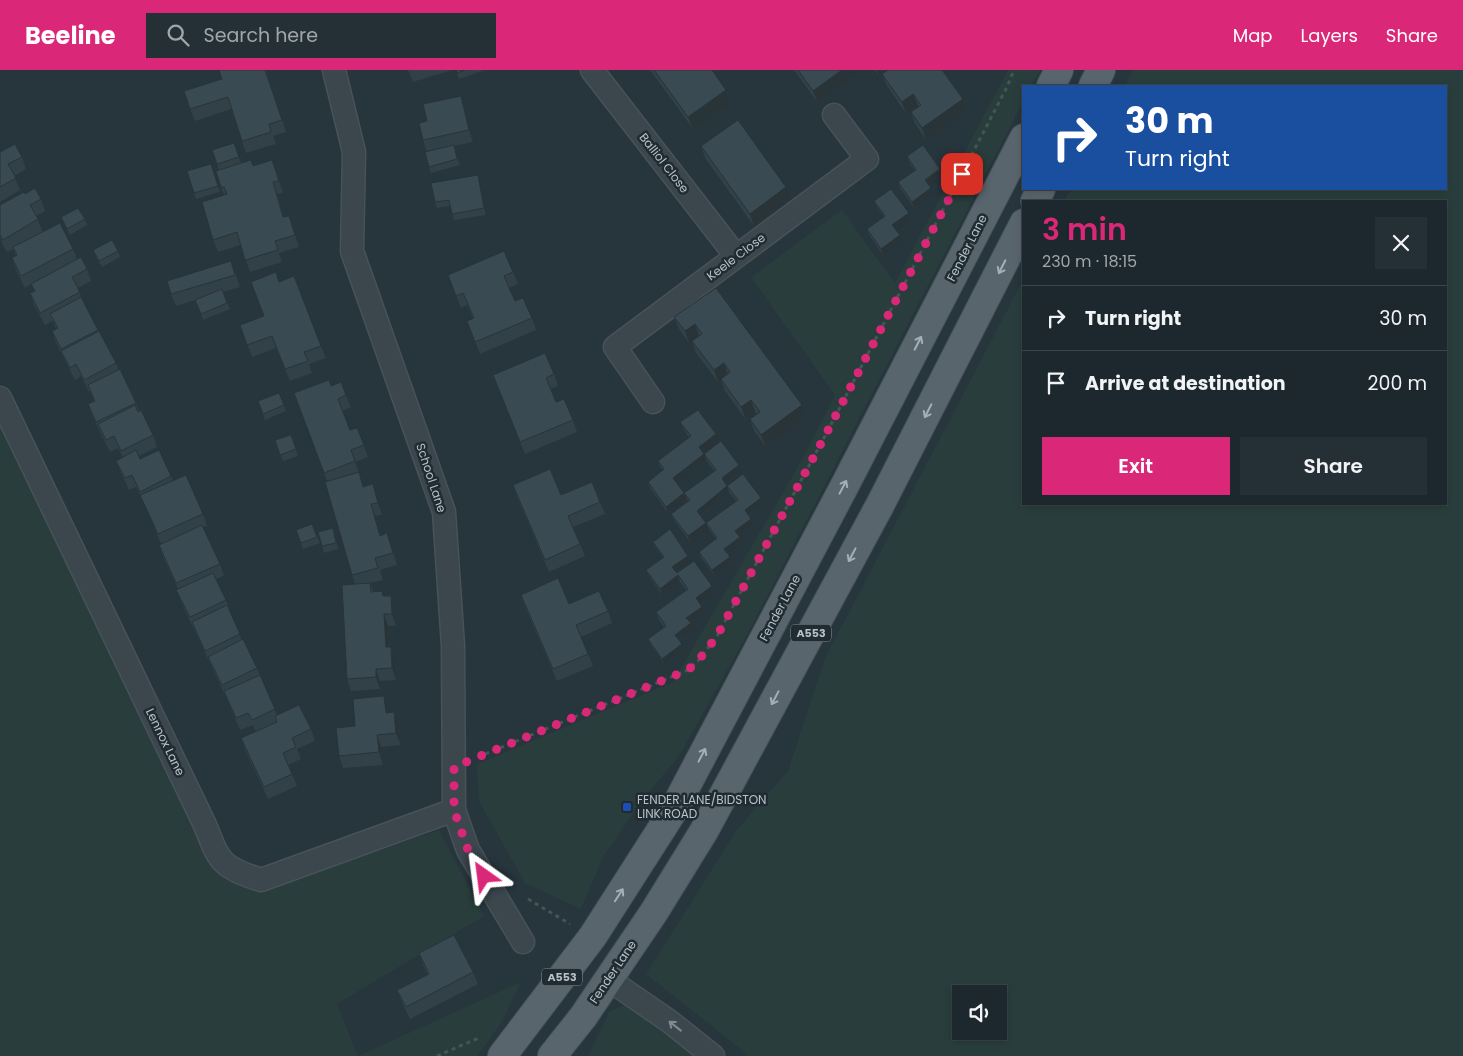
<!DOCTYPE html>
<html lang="en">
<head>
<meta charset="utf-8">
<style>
  :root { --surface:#1d282e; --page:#253036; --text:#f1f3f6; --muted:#a0a6aa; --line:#3b444a; --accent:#db2777 }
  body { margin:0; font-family:Poppins,sans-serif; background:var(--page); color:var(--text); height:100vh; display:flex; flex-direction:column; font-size:19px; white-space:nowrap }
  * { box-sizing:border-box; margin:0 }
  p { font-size:16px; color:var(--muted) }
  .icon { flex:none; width:28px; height:28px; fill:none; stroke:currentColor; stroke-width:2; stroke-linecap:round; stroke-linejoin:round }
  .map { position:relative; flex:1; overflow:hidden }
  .side { position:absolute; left:1022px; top:130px; width:425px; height:305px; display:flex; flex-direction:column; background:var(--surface); border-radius:0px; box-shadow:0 2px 8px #0003,0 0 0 1px var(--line) }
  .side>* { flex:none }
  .hud { position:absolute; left:1022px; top:15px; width:425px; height:105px; border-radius:0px; box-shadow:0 2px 8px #0003,0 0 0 1px var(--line); background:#1a4fa0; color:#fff; overflow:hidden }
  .fabs { position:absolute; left:952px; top:915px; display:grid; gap:10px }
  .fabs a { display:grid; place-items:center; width:55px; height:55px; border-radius:0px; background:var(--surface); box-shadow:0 2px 8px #0003,0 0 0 1px var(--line); font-size:25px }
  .pin { position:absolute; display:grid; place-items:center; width:42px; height:42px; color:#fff; margin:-21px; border-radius:10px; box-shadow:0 2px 8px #0006 }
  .me { position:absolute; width:55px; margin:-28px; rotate:329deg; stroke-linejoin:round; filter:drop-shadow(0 0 4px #0008) }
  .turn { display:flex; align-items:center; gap:18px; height:105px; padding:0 20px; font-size:22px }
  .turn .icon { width:65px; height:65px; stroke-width:2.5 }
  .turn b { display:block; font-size:35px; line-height:42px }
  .round { display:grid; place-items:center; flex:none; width:52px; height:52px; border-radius:0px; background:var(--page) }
  .head { display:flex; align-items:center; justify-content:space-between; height:85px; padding:0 20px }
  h1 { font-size:30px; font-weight:600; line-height:38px; color:var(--accent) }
  .cta { display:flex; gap:10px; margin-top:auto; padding:10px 20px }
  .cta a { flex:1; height:58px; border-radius:0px; background:var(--accent); color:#fff; font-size:20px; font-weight:600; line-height:58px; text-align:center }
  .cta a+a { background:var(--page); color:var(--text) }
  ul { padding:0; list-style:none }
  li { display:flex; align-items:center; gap:15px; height:65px; padding:0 20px; border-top:1px solid var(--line) }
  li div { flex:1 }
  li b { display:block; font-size:19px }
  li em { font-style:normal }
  header { display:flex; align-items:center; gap:30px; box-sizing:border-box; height:70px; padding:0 25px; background:var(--accent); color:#fff }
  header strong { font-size:24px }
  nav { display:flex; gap:28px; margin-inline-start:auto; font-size:18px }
  .search { width:350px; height:45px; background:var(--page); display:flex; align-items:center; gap:12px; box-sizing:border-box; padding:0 18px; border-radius:0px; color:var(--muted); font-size:19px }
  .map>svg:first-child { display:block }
  .green { fill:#293e3c; fill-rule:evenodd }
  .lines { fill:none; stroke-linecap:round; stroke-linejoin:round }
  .street-casing { stroke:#475259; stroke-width:25 }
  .primary-casing { stroke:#475259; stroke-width:30 }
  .path { stroke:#425653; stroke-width:3; stroke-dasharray:4 4; stroke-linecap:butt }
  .street { stroke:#3b464d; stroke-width:22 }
  .primary { stroke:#59656d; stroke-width:28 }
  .wall { fill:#324047; fill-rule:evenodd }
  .shaded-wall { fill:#293439 }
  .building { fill:#3a4a52; stroke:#293439; fill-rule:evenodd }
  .oneway { stroke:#a4afb6 }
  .oneway2 { stroke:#7f8a91 }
  .route { stroke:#db2777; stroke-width:9; stroke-dasharray:0 16.2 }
  .transit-dot { fill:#1a4fb4; stroke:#202b32; stroke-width:2 }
  .labels { text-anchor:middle; stroke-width:5; stroke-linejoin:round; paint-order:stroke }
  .shield { fill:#202b32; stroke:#8a949b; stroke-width:1 }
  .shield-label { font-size:11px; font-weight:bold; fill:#b7c1c8 }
  .street-label { font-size:12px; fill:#b7c1c8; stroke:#202b32 }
  .poi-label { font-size:12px; fill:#b7c1c8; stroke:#202b32; text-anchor:start }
</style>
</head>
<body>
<header>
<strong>Beeline</strong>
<div class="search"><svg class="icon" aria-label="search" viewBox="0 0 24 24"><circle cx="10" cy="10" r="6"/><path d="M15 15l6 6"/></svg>Search here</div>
<nav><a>Map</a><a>Layers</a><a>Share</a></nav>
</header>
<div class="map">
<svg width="1463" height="986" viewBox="0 0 1463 986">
  <rect width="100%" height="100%" fill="#27353d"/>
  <path class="green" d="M1008 0H1040L1031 16H1024V30L746 567 679 686 644 728 603 787 581 839 525 813 479 731 477 694 673 612 803 388 835 325 751 207 842 140 895 213Z
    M1133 0H1463V986H746L742 980 646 904 736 761 788 701 825 588 1024 208V434H1446V131H1064L1071 119H1446V16H1125ZM961 924H999V961H961Z
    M0 351 195 754 192 757 225 810 269 819 439 760 484 846 337 934 358 986 521 912 502 952 477 986H0Z
    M624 935 634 936 702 986H588L609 942Z"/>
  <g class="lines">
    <defs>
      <path id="street" d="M334 0 354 82 352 181 444 442 453 576 454 740 468 780 523 872
        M592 0 736 186
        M0 328 205 755C220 793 221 797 261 810L454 740
        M653 332 615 277 867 89 834 45
        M608 909 669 951 713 986"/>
      <path id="primary" d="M1051 16 1059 0
        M1093 16 1101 0
        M1035 131 1041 119
        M502 986 593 866 673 741 845 415 1024 68
        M552 986 583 947 654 842 704 761 880 435 1024 153"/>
    </defs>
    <use href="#street" class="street-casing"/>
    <use href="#primary" class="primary-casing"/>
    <path class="path" d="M478 687 688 600 698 591 717 566 825 366 1007 17 1014 0
      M528 829 570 854
      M437 986 481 967"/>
    <use href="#street" class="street"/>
    <use href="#primary" class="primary"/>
  </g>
  <path class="wall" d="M219 0H266L286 62 273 66 276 74 246 83 231 39 195 51 190 39 222 9Z
    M408 0H452L413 12Z
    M456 0H485L459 9Z
    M650 0H712L726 20 730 32 693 59Z
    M794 0H856L858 3 818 33Z
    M875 0H942L963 29 967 41 926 70 915 54 911 42 918 37V36L906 44 887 16 882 4 879 6Z
    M461 26 466 38 473 72 454 76 460 95 431 103 429 97 427 82 423 70 427 51Z
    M234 73 241 93 253 95 272 90 283 123 277 124 284 147 289 146 299 177 279 183 282 192 250 202 241 175 218 182 213 170 224 125 221 117 219 100 212 80Z
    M701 76 791 129 754 156 705 88Z
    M0 82 22 87 26 99 14 106 20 120 0 132Z
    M907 86 940 99 942 105 928 115 933 124 914 138 900 118 898 112 915 101 909 92Z
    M211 94 220 122 196 129 194 123Z
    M478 105 480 111 486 145 454 150 450 136 437 138 435 132Z
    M41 129 45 141 36 146 43 162 73 179 77 189 87 199 91 211 78 218 84 234 116 293 119 300 136 333 139 341 153 365 157 377 139 386 140 389 171 406 173 410 203 444 207 456 203 457 220 494 224 506 216 509 226 530 231 542H230L242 570 257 598 277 645 311 659 315 671 297 679 301 689 288 695 297 716 268 729 245 680 241 668 256 662 253 655 240 660 226 627 181 532 176 520 178 519 163 487 159 475 161 474 142 429 136 417 129 420 121 403 116 391 123 388 118 378 110 382 92 346 88 334 94 332 90 321 89 322 81 306 75 310 56 273 52 261 56 259 53 251 45 255 34 235 30 223 34 221 31 214 25 218 16 200 12 188 16 186 13 179 7 182 2 173 0 175V135Z
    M874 131 909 143 911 149 896 160 902 172 883 185 869 165 867 159 884 147 877 137Z
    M61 147 85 149 87 155 70 165Z
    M93 180 118 181 120 187 102 197 95 186Z
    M231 191 240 217 223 222 230 239 203 250 196 230 176 236 171 224Z
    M513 202 518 214 509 218 515 231 532 248 536 260 480 284 467 251 473 249 467 235 461 238 448 205Z
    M251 212H279L321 276 326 288 309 294 312 303 290 311 276 278 252 287 240 255 264 246Z
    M716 218 806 347 766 377 754 361 750 349 757 344 755 342 746 350 725 321 721 310 718 312 696 283 692 271 699 266 689 273 679 259 674 247Z
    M554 304 558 316 551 319 556 332 573 350 577 362 525 384 493 305Z
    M331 316 346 325 351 337 342 341 350 360 357 358 368 387 355 392 364 417 377 426 382 445 375 446 381 465 391 475 397 495 380 500 383 510 370 513 374 522 382 521 384 526H391L395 538 396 556H388L390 577H391L395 589 396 610 380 611V619L351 621 347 609 355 514 352 505 327 411 294 323Z
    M279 323 286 341 265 350 258 331Z
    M680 352 718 371 702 382 706 390 676 413 684 423 714 401 706 390 704 384 739 395 741 402 726 413 727 416 761 428 763 434 749 445 751 449 753 455 739 466 742 473 727 484 732 493 715 506 701 488 699 482 716 469 709 460 690 472 674 450 671 444 688 431 687 429 668 443 650 418 648 412 663 400 660 397 658 391 689 368 683 358ZM729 422 736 431 706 453 701 446Z
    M291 365 298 386 283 391 275 370Z
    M513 415 600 432 605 444 573 457 585 486 549 502 517 427Z
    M312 454 320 473 303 479 296 460Z
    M333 458 338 479 324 483 322 476Z
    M653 472 691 492 676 502 677 503 712 516 714 522 699 533 704 543 690 553 693 560 679 570 684 580 665 595 651 575 648 569 664 557 658 549 656 542 686 520 680 512 662 525 649 506 646 500 663 488 656 478Z
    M521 525 608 541 612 553 581 567 593 596 557 611 525 537Z
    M384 626 389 638V642H394L399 654 401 675 381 677 383 695 343 698 339 686 355 656Z
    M419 883 473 902 478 914 410 949 402 933 397 920 428 905 423 895Z"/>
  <path class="shaded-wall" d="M842 0H856L858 3 818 33 813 21Z
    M877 0H888L879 6Z
    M726 20 730 32 693 59 688 47Z
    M913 24 918 36 906 44 902 32Z
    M461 26 466 38 473 72 469 60Z
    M963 29 967 41 926 70 922 58Z
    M940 99 942 105 927 116 925 110Z
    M478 105 480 111 486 145 484 138Z
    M786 117 791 129 754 156 750 144Z
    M931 118 933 124 914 138 912 132Z
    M909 143 911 149 895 162 892 155Z
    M900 165 902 172 883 185 881 179Z
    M0 167 2 173 0 175Z
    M695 254 699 266 689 273 685 261Z
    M724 293 728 305 718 312 714 300Z
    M751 330 755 342 746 350 741 337Z
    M802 335 806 347 766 377 761 365Z
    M716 364 718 371 701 383 699 377Z
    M704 384 706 390 675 414 673 408Z
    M739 395 741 402 724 414 722 408Z
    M373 414 377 426 382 445 378 433Z
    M727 416 729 422 699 447 697 441Z
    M684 423 687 429 668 443 666 437Z
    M761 428 763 434 747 446 745 440Z
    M371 434 375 446 384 478 380 466Z
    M751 449 753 455 737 467 735 461Z
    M706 453 709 460 690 472 688 466Z
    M740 467 742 473 726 485 724 479Z
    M688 486 691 492 674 503 672 497Z
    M730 487 732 493 715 506 712 500Z
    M678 505 680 512 662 525 660 519Z
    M712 516 714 522 698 534 696 528Z
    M391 526 395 538 396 556 392 544Z
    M702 537 704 543 689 554 686 548Z
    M384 544 388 556 390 589 386 577Z
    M691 553 693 560 677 571 675 565Z
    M682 574 684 580 665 595 662 589Z
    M391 577 395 589 396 610 392 598Z
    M376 599 380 611V619L376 607Z
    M384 626 389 638 390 655 386 643Z
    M394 642 399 654 401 675 396 663Z
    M377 665 381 677 383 695 379 682Z"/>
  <path class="building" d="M219 0H265L282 50 269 54 271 62 242 71 228 27 190 39 184 21 222 9Z
    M456 0H465L457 3Z
    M654 0H712L726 20 688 47Z
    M798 0H842L813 21Z
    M888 0H942L963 29 922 58 911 42 921 35 913 24 902 32 882 4Z
    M461 26 469 60 423 70 419 53 427 51 423 34Z
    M738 50 786 117 750 144 701 76Z
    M234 73 239 87 217 94 212 80Z
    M15 74 22 87 8 94 16 108 0 117V82Z
    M454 75 457 89 429 97 425 82Z
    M923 75 940 99 925 110 931 118 912 132 898 112 916 100 907 86Z
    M251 90 253 96 272 90 279 111 273 112 283 147 289 146 295 165 275 171 278 180 245 190 237 162 213 170 202 132 227 124 224 117H221L216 101Z
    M211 94 218 116 194 123 187 101Z
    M478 105 484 138 452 144 449 130 435 132 431 113Z
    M35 118 41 129 30 135 38 149 3 170 0 165V135L24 122 25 124Z
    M891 119 909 143 892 155 900 165 881 179 867 159 885 146 874 131Z
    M78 138 85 149 67 159 61 147Z
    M60 153 73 179 21 206 12 188 17 185 13 177Z
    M112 170 118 181 99 191 93 180Z
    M504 181 513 202 504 206 515 231 523 228 532 248 475 272 467 251 474 248 463 223 456 226 448 205Z
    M81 187 87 199 72 207 80 222 40 243 30 223 35 221 31 214Z
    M231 191 235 205 171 224 167 211Z
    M276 202 279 212 294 206 321 276 304 282 308 291 285 299 272 266 247 275 240 255 264 246 251 212Z
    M716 218 802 335 761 365 750 349 760 342 756 336 751 330 741 337 721 309 730 302 724 293 714 300 692 271 702 264 695 254 685 261 674 247Z
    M222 219 227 233 201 244 195 230Z
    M81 227 98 260 61 279 52 261 58 258 50 244Z
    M99 261 116 293 84 310 76 294 70 298 61 281Z
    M545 283 554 304 546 308 556 332 564 329 573 350 520 372 493 305Z
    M120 299 136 333 96 352 88 334 95 331 88 315Z
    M329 310 331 316 341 312 346 325 338 329 350 360 357 358 364 375 351 380 355 391 324 403 294 323Z
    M279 323 284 335 263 344 258 331Z
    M135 335 138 342 141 340 153 365 121 381 114 366 106 370 98 354Z
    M698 340 716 364 699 377 704 384 673 408 684 423 716 400 704 384 721 371 739 395 722 408 727 416 743 404 761 428 745 440 751 449 735 461 740 467 724 479 730 487 712 500 699 482 717 468 706 453 688 466 671 444 690 430 684 423 666 437 648 412 664 399 658 391 691 366 680 352ZM727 416 738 430 706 453 697 441Z
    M291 365 296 379 280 385 275 370Z
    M136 380 140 389 159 380 171 406 140 422 132 405 125 408 116 391Z
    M550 399 561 425 592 412 600 432 568 446 580 474 545 490 513 415Z
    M359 402 363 417 373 414 378 433 371 434 380 466 387 463 393 483 375 488 378 498 352 505 325 412Z
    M186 405 203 444 158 464 140 425Z
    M312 454 317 467 301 473 296 460Z
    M202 455 220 494 176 513 159 475Z
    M333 458 336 473 322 476 318 462Z
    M670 459 688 486 672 497 677 503 694 491 712 516 696 528 702 537 686 548 691 553 675 565 682 574 662 589 648 569 666 556 656 542 688 519 678 505 660 519 646 500 664 487 653 472Z
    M213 503 226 530 190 547 176 520Z
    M558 508 569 534 599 521 608 541 576 555 588 584 553 599 521 525Z
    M370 513 371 522 382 521 383 526H391L392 544H384L386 577H391L392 598 376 599V607L347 609 342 515Z
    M227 535 240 564 205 581 192 552Z
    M243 569 257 598 222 615 208 587Z
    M260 605 275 639 252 650 248 643 236 648 224 621Z
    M384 626 386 643 394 642 396 663 377 665 379 682 339 686 336 658 355 656 353 629Z
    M299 635 311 659 292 668 296 677 283 683 292 704 264 717 241 668 277 652 275 646Z
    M454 865 473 902 406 937 397 920 429 904 419 883Z"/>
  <defs><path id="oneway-shaft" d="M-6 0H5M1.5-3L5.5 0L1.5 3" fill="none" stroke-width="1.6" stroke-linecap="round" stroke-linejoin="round" transform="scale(1.25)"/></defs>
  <g class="oneway">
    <use href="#oneway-shaft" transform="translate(1002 197) rotate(117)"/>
    <use href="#oneway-shaft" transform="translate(918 273) rotate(-63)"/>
    <use href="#oneway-shaft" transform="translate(928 341) rotate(117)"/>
    <use href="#oneway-shaft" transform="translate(843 417) rotate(-62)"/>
    <use href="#oneway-shaft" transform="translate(852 485) rotate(118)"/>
    <use href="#oneway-shaft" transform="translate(775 628) rotate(118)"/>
    <use href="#oneway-shaft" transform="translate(702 685) rotate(-62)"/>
    <use href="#oneway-shaft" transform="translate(619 825) rotate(-57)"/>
  </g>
  <use class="oneway2" href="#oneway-shaft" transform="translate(675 956) rotate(-142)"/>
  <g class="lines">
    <path class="route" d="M484 806 468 780 454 740V697L688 600 698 591 717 566 825 366 962 104"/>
  </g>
  <rect class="transit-dot" x="622" y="732" width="10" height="10" rx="2.5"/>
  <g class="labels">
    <g class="shield">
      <rect x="791" y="554.5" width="40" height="17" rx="4"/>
      <rect x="542" y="898.5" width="40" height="17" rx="4"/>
    </g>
    <g class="shield-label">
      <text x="811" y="567">A553</text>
      <text x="562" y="911">A553</text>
    </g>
    <g class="street-label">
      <text transform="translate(664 93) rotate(52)" y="4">Balliol Close</text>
      <text transform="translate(967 178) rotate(-63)" y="4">Fender Lane</text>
      <text transform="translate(736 187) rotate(-37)" y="4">Keele Close</text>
      <text transform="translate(431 408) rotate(72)" y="4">School Lane</text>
      <text transform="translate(780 538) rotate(-62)" y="4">Fender Lane</text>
      <text transform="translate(165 672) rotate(64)" y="4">Lennox Lane</text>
      <text transform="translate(613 902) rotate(-56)" y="4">Fender Lane</text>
    </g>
    <g class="poi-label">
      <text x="637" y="734">FENDER LANE/BIDSTON<tspan x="637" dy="14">LINK ROAD</tspan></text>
    </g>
  </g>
</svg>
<div class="fabs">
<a><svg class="icon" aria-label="sound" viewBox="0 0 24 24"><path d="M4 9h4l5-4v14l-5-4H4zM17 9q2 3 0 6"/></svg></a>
</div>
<div class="pin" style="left:962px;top:104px;background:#d93025"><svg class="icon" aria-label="arrive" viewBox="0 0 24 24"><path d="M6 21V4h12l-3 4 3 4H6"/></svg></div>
<svg class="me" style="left:484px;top:806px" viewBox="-20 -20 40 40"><path d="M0-17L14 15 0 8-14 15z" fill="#db2777" stroke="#fff" stroke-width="4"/></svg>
<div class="hud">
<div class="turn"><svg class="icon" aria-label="right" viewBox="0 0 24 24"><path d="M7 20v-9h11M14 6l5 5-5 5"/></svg><div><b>30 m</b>Turn right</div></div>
</div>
<section class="side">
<div class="head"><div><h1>3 min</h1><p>230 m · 18:15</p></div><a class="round"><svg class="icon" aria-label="close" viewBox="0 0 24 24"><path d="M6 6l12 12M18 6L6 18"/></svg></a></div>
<ul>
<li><svg class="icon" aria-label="right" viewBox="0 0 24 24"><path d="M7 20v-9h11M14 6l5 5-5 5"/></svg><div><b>Turn right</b></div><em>30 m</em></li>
<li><svg class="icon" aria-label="arrive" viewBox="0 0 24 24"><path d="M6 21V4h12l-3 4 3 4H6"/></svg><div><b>Arrive at destination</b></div><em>200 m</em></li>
</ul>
<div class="cta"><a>Exit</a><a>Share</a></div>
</section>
</div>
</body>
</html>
